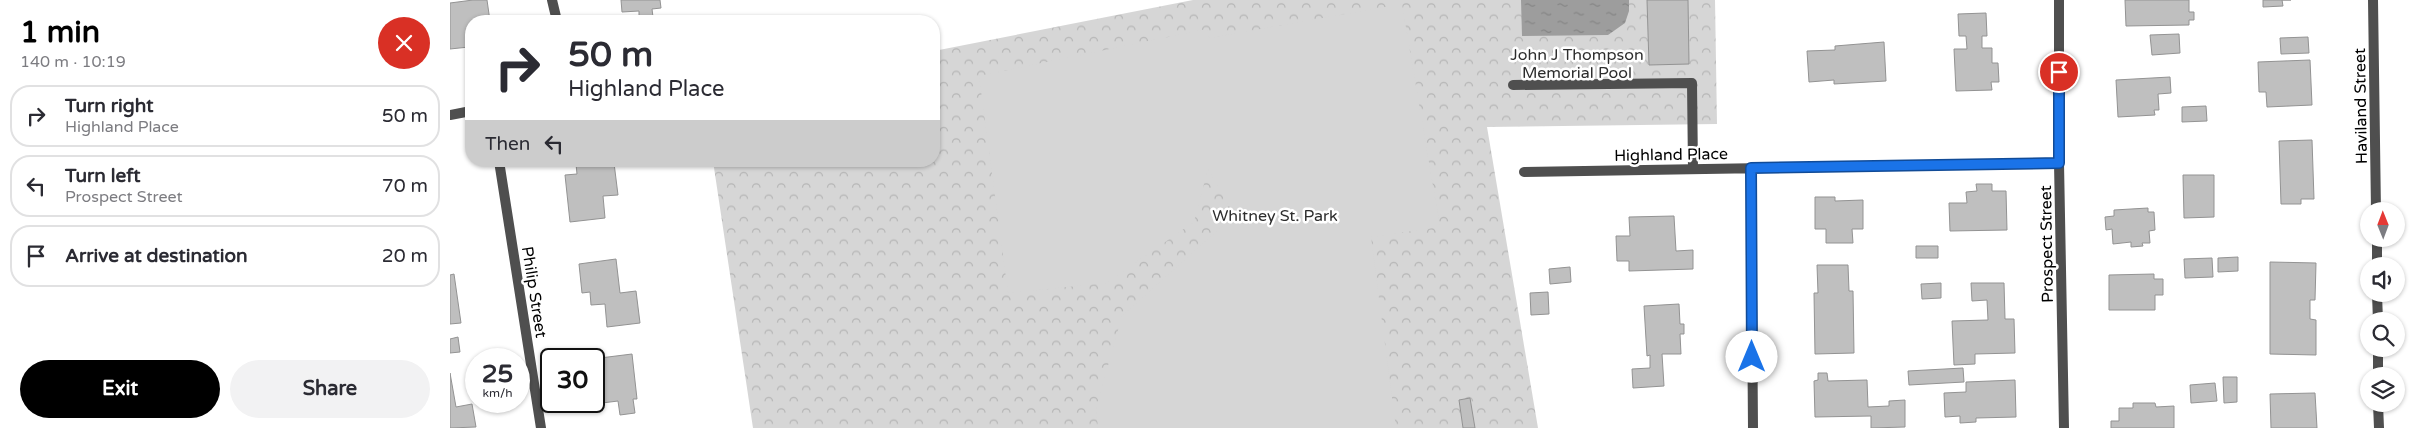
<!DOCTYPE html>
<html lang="en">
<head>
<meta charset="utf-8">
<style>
  :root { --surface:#fff; --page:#f2f2f3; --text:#2b2b33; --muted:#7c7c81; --line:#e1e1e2; --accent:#000 }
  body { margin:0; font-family:"Varela Round",sans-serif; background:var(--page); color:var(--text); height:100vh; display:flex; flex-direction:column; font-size:19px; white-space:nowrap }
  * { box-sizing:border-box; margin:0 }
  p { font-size:16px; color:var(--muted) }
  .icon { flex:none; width:28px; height:28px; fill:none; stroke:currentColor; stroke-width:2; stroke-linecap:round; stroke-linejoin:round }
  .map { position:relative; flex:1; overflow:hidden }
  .sheet { display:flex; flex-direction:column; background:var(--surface); width:450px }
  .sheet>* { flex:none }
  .hud { position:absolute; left:15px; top:15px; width:475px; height:152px; border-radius:20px; box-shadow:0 1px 4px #0004; background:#fff; color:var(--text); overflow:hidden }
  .needle { width:32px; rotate:359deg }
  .fabs { position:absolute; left:1910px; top:202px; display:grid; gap:10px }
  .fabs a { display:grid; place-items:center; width:45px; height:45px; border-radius:50%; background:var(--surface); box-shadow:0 1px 4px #0004; font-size:25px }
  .speed { position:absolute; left:15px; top:348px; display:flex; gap:10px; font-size:25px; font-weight:700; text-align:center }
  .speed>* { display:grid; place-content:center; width:65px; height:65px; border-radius:50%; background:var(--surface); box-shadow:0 1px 4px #0004; line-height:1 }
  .speed small { font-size:12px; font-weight:400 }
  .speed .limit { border:2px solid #111; border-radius:8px; background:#fff; color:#111 }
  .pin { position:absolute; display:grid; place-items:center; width:42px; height:42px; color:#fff; margin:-21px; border:2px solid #fff; border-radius:50%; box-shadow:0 1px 5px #0007 }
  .me { position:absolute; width:55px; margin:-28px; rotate:0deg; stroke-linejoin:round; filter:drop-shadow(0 0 4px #0008) }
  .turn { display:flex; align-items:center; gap:18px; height:105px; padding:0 20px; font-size:22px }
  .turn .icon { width:65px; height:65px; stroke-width:2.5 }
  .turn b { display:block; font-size:35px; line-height:42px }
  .then { display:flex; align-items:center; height:48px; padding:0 20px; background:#0003; gap:10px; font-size:19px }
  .round { display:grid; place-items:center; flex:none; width:52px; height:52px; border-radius:26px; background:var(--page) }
  .overview { display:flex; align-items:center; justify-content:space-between; height:85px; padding:0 20px }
  h1 { font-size:30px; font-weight:800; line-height:38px; color:var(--accent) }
  .cta { display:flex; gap:10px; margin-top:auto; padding:10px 20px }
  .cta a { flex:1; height:58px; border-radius:30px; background:var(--accent); color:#fff; font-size:20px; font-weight:800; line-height:58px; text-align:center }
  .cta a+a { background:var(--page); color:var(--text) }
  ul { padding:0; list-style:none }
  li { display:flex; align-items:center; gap:15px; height:62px; margin:0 10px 8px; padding:0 10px; border:2px solid var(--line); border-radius:20px }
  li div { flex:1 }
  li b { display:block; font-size:19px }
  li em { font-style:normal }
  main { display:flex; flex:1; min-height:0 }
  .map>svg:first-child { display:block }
  .park { fill:url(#park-crowns) }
  .pitch { fill:#d6d6d6 }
  .water { fill:url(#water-ripples) }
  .building { fill:#bfbfbf; stroke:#939393 }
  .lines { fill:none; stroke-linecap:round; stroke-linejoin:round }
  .service { stroke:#4f4f4f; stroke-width:10 }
  .minor { stroke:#4f4f4f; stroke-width:10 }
  .route-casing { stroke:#114b97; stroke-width:12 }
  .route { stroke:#1a73e8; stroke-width:9 }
  .labels { text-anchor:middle; stroke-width:5; stroke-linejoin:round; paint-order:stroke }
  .park-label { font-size:16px; fill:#2d2d2d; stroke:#fff }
  .street-label { font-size:16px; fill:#000; stroke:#fff }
</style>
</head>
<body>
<main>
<section class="sheet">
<div class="overview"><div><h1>1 min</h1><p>140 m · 10:19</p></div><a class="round" style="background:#d93025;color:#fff"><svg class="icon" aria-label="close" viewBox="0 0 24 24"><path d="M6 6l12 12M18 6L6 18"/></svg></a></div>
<ul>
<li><svg class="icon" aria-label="right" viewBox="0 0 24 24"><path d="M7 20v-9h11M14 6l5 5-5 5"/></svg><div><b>Turn right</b><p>Highland Place</p></div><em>50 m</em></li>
<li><svg class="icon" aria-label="left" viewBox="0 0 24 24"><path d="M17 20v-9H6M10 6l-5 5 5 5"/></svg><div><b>Turn left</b><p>Prospect Street</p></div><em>70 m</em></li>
<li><svg class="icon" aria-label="arrive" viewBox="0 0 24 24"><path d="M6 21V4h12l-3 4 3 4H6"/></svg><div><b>Arrive at destination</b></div><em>20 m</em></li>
</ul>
<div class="cta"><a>Exit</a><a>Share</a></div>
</section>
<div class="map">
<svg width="1970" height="428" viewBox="0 0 1970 428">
  <defs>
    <pattern id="park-crowns" width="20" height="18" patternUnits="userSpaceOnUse" patternTransform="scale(1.25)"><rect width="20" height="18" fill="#d6d6d6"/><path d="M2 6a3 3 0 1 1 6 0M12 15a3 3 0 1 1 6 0" fill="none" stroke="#b6b6b6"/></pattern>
    <pattern id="water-ripples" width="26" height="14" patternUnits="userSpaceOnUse" patternTransform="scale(1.25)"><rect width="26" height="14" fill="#9d9d9d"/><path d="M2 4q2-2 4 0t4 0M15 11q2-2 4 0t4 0" fill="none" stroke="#858585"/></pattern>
  </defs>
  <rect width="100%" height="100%" fill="#fff"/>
  <path class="park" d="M743 0H1265L1267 124 1037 127 1088 428H303L263 161H484V51Z"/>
  <path class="pitch" d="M952 4 990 227 921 237 946 428H648L646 408 672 316 778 221 787 220 758 169 744 222 656 283 558 293 529 76 757 29 759 38Z"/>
  <path class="water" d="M1071 0H1179V11L1175 23 1158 35 1072 36Z"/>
  <path class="building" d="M23 0H37L40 21H21V36L18 37 19 47 0 49V3Z
    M171 0H210L211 8 202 9 203 17 189 19V11L172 12Z
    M1197 0H1238L1239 64 1199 65Z
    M1675 0H1739V12H1744V20H1739V25L1676 26Z
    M1813 0H1841H1832L1833 6 1813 7Z
    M1536 13 1537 36H1532V48H1542V63H1548L1549 82H1541L1542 90 1506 91 1504 49H1517L1516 36H1509L1508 14Z
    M1729 34 1730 53 1702 55 1700 35Z
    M1858 37 1859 53 1831 54 1830 38Z
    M1434 42 1436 81 1384 84V80L1359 82 1357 51 1385 50V46Z
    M1860 60 1862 105 1817 107 1816 92H1809L1808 62Z
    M1720 77 1721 93 1708 94 1709 110H1704L1705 115 1668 117 1666 80Z
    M1756 106 1757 121 1732 122V107Z
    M1862 140 1864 199H1851V204H1831L1829 141Z
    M120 161H147V165L164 163 168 195 153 196 155 218 120 222 115 175 127 174 126 164 121 165Z
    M1733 175H1764V217L1734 218Z
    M1526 184H1542V191H1556L1557 230 1500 231 1499 203H1517L1516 192 1527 191Z
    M1365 197H1385V201L1413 200V229H1402L1403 243H1376V229H1365Z
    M1698 208V212H1704L1705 230 1699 231 1700 243H1692L1693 246 1681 247V242L1663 244 1662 229 1656 230 1655 217 1664 216V210Z
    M1224 216 1226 251 1243 250V269L1179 271V261H1167L1166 236H1180L1179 217Z
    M1466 246H1488V258H1466Z
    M1788 257V271L1768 272V258Z
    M1762 258 1763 277 1735 278 1734 259Z
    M166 259 170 293 186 291 190 323 157 327 155 304 141 305 140 292 132 293 129 264Z
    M1820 262 1866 263 1865 300H1860V319L1866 320V355L1820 354Z
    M1367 265H1398L1399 291H1403L1404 353 1365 354 1364 293H1368Z
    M1120 267 1121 282 1100 284 1099 269Z
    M4 274 11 323 0 324V275Z
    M1704 274V279H1713V295H1705V310H1659V275Z
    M1491 283V298L1472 299 1471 284Z
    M1521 283H1554L1555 319H1564L1565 353 1525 354V364L1504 365 1502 321 1538 320 1537 300 1522 301Z
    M1098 292 1099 314 1081 315 1080 293Z
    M1229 304 1230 324H1234V334H1230L1231 354H1212L1214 386 1183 388 1182 369 1200 368V355L1197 356 1194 306Z
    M8 337 10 352 0 353V339Z
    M182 354 187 399H183L185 413 170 415 168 401 152 403 149 377H144L142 359Z
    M1513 368 1514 382 1459 385 1458 371Z
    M0 373 6 407 22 404 26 427 0 428Z
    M1368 373H1377L1378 381 1417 380 1418 407 1439 406V401L1455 400V427L1421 428V416L1365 417 1364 381 1368 380Z
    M1773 377H1787V402L1774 403Z
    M1565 380 1566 417 1526 418V422L1510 423V416L1495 417 1494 393 1516 392V382Z
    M1765 383 1767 401 1741 403 1740 385Z
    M1865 393 1867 428H1821L1820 394Z
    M1020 398 1025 428H1013L1009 400Z
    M1683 403H1705L1706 407 1724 406V428H1661V421H1669V408H1683Z"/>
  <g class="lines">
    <path class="service" d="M1063 85 1242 83 1243 169"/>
    <path class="minor" d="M102 0 107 21
      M1609 0V163L1614 428
      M1923 0 1926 211
      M0 115 21 111
      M49 161 91 428
      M1301 168 1303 428
      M1074 172 1609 163
      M1927 239V266
      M1927 294 1928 321
      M1928 349V376
      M1928 404 1929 428"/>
  </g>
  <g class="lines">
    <defs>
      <path id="route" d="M1302 357 1301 168 1609 163V72"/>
    </defs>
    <use href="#route" class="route-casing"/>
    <use href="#route" class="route"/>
  </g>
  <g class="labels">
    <g class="park-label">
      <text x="1127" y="60">John J Thompson<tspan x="1127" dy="18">Memorial Pool</tspan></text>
      <text x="825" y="221">Whitney St. Park</text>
    </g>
    <g class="street-label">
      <text transform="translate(1910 106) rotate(-91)" y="6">Haviland Street</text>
      <text transform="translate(1221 154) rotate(-1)" y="6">Highland Place</text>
      <text transform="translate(1596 244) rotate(-91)" y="6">Prospect Street</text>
      <text transform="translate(85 292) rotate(81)" y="6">Philip Street</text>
    </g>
  </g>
</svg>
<div class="fabs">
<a><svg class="needle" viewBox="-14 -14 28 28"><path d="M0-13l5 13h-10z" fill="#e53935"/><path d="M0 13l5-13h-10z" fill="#7c7c81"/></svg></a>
<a><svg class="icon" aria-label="sound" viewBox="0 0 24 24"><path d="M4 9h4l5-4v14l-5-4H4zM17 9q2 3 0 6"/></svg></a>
<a><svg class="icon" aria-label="search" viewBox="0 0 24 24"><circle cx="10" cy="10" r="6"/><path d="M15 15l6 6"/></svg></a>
<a><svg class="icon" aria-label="layers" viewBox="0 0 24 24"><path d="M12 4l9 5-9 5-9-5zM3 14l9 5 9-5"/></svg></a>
</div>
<div class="speed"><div>25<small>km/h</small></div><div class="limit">30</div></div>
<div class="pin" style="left:1609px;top:72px;background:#d93025"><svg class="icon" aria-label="arrive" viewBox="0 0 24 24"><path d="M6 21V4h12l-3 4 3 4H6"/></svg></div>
<svg class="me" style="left:1302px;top:357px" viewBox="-20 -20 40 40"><circle r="19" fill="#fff"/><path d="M0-13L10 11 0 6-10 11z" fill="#1a73e8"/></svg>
<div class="hud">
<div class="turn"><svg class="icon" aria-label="right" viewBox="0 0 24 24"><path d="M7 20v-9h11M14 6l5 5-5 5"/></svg><div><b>50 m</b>Highland Place</div></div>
<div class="then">Then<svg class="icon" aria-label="left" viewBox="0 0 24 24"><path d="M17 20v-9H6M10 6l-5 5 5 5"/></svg></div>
</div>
</div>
</main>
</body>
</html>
